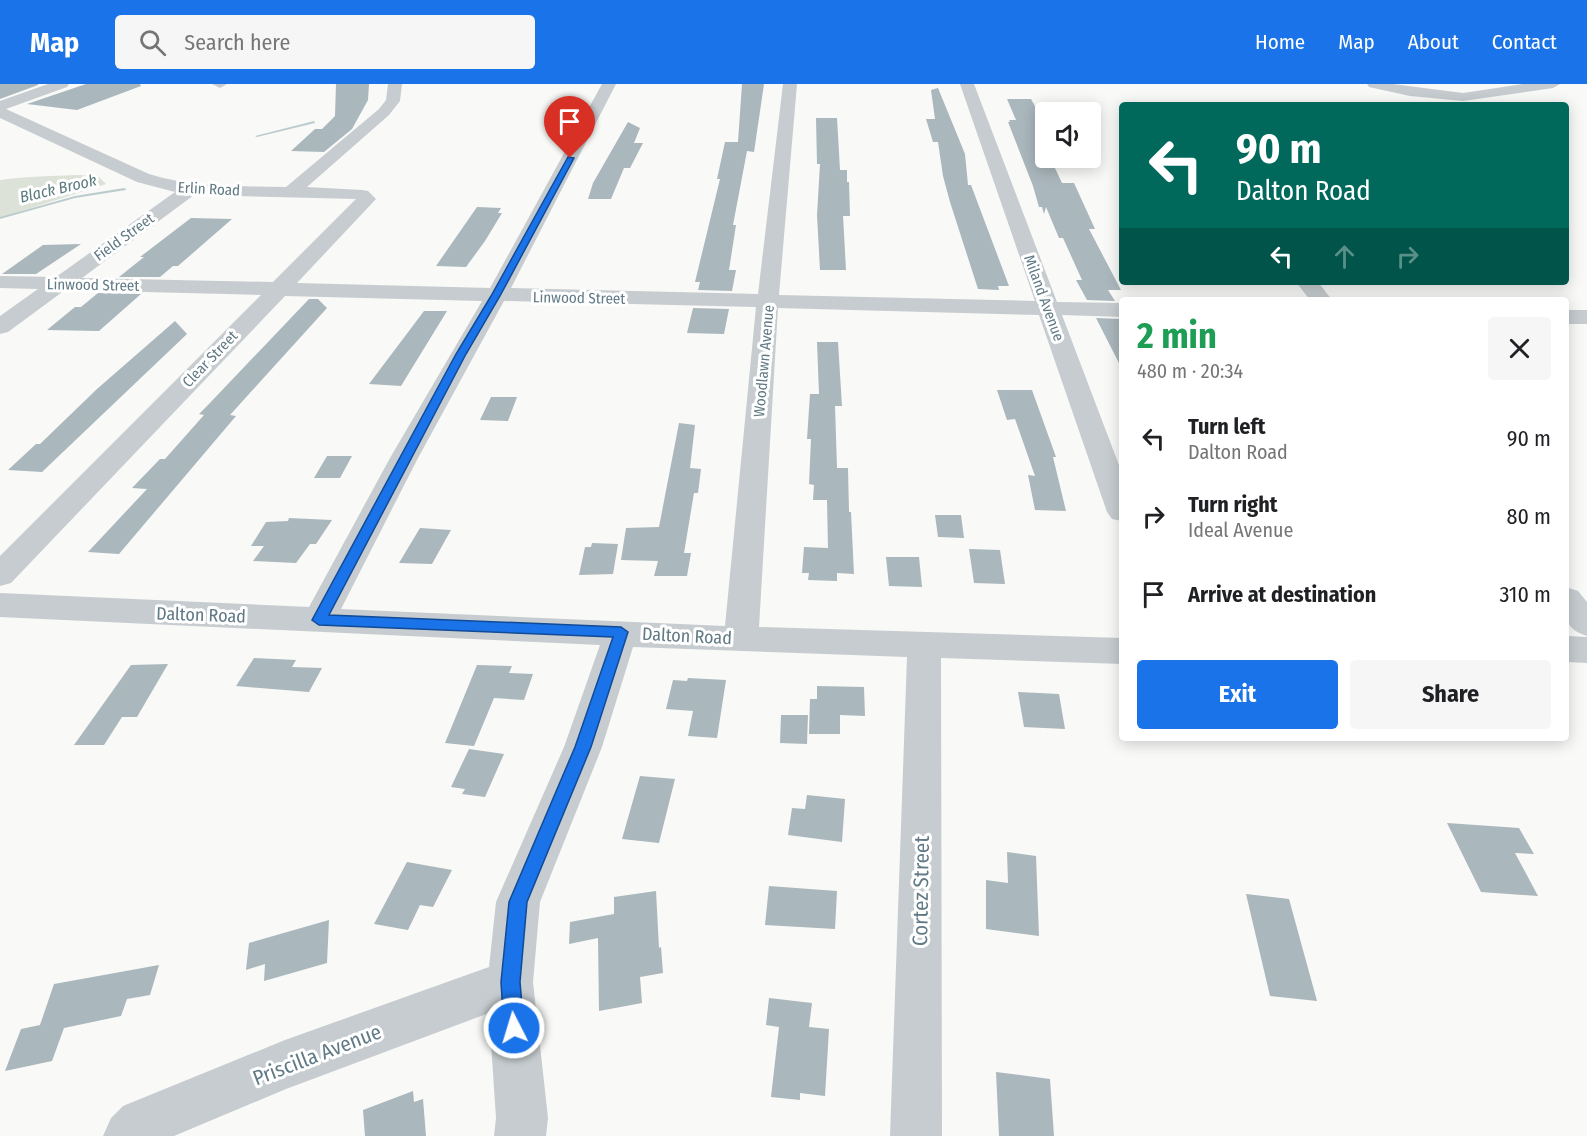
<!DOCTYPE html>
<html lang="en">
<head>
<meta charset="utf-8">
<style>
  :root { --surface:#fff; --page:#f6f6f6; --text:#202124; --muted:#757577; --accent:#1a73e8 }
  body { margin:0; font-family:"Fira Sans Condensed",sans-serif; background:var(--page); color:var(--text); height:100vh; display:flex; flex-direction:column; font-size:22px; white-space:nowrap }
  * { box-sizing:border-box; margin:0 }
  p { font-size:20px; color:var(--muted) }
  .icon { flex:none; width:33px; height:33px; fill:none; stroke:currentColor; stroke-width:2; stroke-linecap:round; stroke-linejoin:round }
  .map { position:relative; flex:1; overflow:hidden }
  .drawer { position:absolute; left:1119px; top:213px; width:450px; height:444px; display:flex; flex-direction:column; background:var(--surface); border-radius:6px; box-shadow:0 3px 15px #0003 }
  .drawer>* { flex:none }
  .banner { position:absolute; left:1119px; top:18px; width:450px; height:183px; border-radius:6px; box-shadow:0 3px 15px #0003; background:#00695c; color:#fff; overflow:hidden }
  .tools { position:absolute; left:1035px; top:18px; display:grid; gap:12px }
  .tools a { display:grid; place-items:center; width:66px; height:66px; border-radius:6px; background:var(--surface); box-shadow:0 3px 15px #0003; font-size:30px }
  .pin { position:absolute; display:grid; place-items:center; width:51px; height:51px; color:#fff; margin:-62px -26px; border-radius:50% 50% 50% 0; rotate:-45deg; box-shadow:0 0 6px #0007 }
  .pin .icon { rotate:45deg }
  .me { position:absolute; width:66px; margin:-33px; rotate:355deg; stroke-linejoin:round; filter:drop-shadow(0 0 4px #0008) }
  .turn { display:flex; align-items:center; gap:21px; height:126px; padding:0 18px; font-size:27px }
  .turn .icon { width:78px; height:78px; stroke-width:2.5 }
  .turn b { display:block; font-size:42px; line-height:51px }
  .lanes { display:flex; align-items:center; height:57px; padding:0 18px; background:#0003; justify-content:center; gap:30px; direction:ltr }
  .lanes .off { opacity:.35 }
  .round { display:grid; place-items:center; flex:none; width:63px; height:63px; border-radius:6px; background:var(--page) }
  .overview { display:flex; align-items:center; justify-content:space-between; height:102px; padding:0 18px }
  h1 { font-size:36px; font-weight:700; line-height:45px; color:#1e9e55 }
  .button { display:flex; gap:12px; margin-top:auto; padding:12px 18px }
  .button a { flex:1; height:69px; border-radius:6px; background:var(--accent); color:#fff; font-size:24px; font-weight:700; line-height:69px; text-align:center }
  .button a+a { background:var(--page); color:var(--text) }
  ul { padding:0; list-style:none }
  li { display:flex; align-items:center; gap:18px; height:78px; padding:0 18px }
  li div { flex:1 }
  li b { display:block; font-size:22px }
  li em { font-style:normal }
  header { display:flex; align-items:center; gap:36px; box-sizing:border-box; height:84px; padding:0 30px; background:var(--accent); color:#fff }
  header strong { font-size:28px }
  nav { display:flex; gap:33px; margin-inline-start:auto; font-size:21px }
  .search { width:420px; height:54px; background:var(--page); display:flex; align-items:center; gap:15px; box-sizing:border-box; padding:0 21px; border-radius:6px; color:var(--muted); font-size:22px }
  .map>svg:first-child { display:block }
  .green { fill:#dce2d7 }
  .lines { fill:none; stroke-linecap:round; stroke-linejoin:round }
  .stream { fill:#bcccce; fill-rule:evenodd }
  .building { fill:#aab7bc }
  .minor { fill:#c6cccf; fill-rule:evenodd }
  .route { fill:#1a73e8; stroke:#114b97; stroke-width:1.5 }
  .labels { text-anchor:middle; stroke-width:6; stroke-linejoin:round; paint-order:stroke }
  .far-street-label { font-size:15px; fill:#617a85; stroke:#fff }
  .far-water-label { font-size:16px; font-style:italic; fill:#5c7a7e; stroke:#fff }
  .street-label { font-size:18px; fill:#617a85; stroke:#fff }
  .near-street-label { font-size:21px; fill:#617a85; stroke:#fff }
</style>
</head>
<body>
<header>
<strong>Map</strong>
<div class="search"><svg class="icon" aria-label="search" viewBox="0 0 24 24"><circle cx="10" cy="10" r="6"/><path d="M15 15l6 6"/></svg>Search here</div>
<nav><a>Home</a><a>Map</a><a>About</a><a>Contact</a></nav>
</header>
<div class="map">
<svg width="1587" height="1052" viewBox="0 0 1587 1052">
  <rect width="100%" height="100%" fill="#f9f9f7"/>
  <path class="green" d="M80 91 99 93 106 100 0 134V96C27 92 53 92 80 91Z"/>
  <g class="lines">
    <path class="stream" d="M314 37 315 39 257 53 255 52Z
      M124 104 126 105V106L75 114 0 135V133L75 112Z"/>
  </g>
  <path class="building" d="M0 0H38V1L0 15Z
    M86 0H140L141 2 77 26 27 20Z
    M336 0H369L368 16 352 45 324 68 291 67 315 45H322L335 32Z
    M742 0H764L754 68 747 67 733 141H736L729 186H736L732 207 698 206 700 198H695L720 95H717L725 58H738Z
    M938 4 965 70 968 101H971L1009 202H998L999 206 978 205 950 118 943 92 938 58H933L926 35H935L931 6Z
    M1007 15H1031L1046 42V82H1054L1062 99H1074L1095 145H1089L1121 206H1108L1115 217 1087 216 1076 196H1082L1063 154H1059L1046 123 1044 130 1042 123H1039L1033 102 1008 38H1010L1009 36H1016Z
    M816 34H837L840 86H847V98H849L850 132H843L846 186H820L817 131 820 80H817Z
    M628 38 640 44 634 59H643L630 84H624L611 115H588L593 99Z
    M477 123 501 124 498 129H502L485 157 466 183 436 182Z
    M191 134 232 135 178 182H173L160 193H119L144 173H140Z
    M81 160 36 190H2L43 161Z
    M98 209 141 210 99 247 47 246 75 223H81Z
    M309 215H318L327 224 230 331 236 332 119 470 88 468 147 405 132 404 160 375H165L204 331 199 330 208 321Z
    M693 224 729 225 724 250 687 249Z
    M424 227H447L401 302 369 300Z
    M1096 234 1122 235V285Z
    M175 237 187 250 42 388 8 386 36 360H40L97 305Z
    M817 258H838L842 322H835L837 384H848L849 428H851L854 490 837 489V497L808 496 809 489H802L804 463 828 464 827 416H813L814 401 809 400 811 355H807L810 310H819Z
    M997 306H1032L1056 373H1053L1066 427 1035 426 1028 391 1035 392 1015 335 1007 336Z
    M491 313H517L508 337 480 336Z
    M679 339 695 341 690 384 701 385 698 409H694L684 469H691L687 492H654L658 477 621 476 626 444 659 443Z
    M327 372H352L340 394H314Z
    M935 431H961L964 454 938 453Z
    M289 434 332 436 316 460H310L296 479 253 477 264 462H251L266 438 288 437Z
    M420 444 451 446 432 480 399 479Z
    M592 459 618 460 613 490 579 491 585 463H591Z
    M969 465 1000 466 1005 500 974 499Z
    M886 473H919L922 503 889 502Z
    M254 574 296 576 292 583 322 584 309 608 236 602Z
    M168 580 137 633H122L104 661H74L131 581Z
    M477 581 512 582 509 589 533 590 524 616 494 614 474 662 445 659Z
    M688 594 726 596 717 654 688 652 693 627 666 625 673 596 687 597Z
    M817 602 864 603 865 632 840 631V650H809L810 615H817Z
    M1018 608 1059 610 1065 645 1024 643Z
    M781 631H808L807 660 780 659Z
    M469 665 504 670 485 713 462 710 465 705 451 703Z
    M640 692 675 695 659 759 622 755Z
    M807 711 845 715 842 758 788 751 792 724 805 725Z
    M1447 739 1519 744 1534 770 1515 769 1538 812 1481 808Z
    M1007 768 1036 772 1039 852 986 845V796L1008 799Z
    M407 778 452 786 433 823 420 821 408 846 374 840Z
    M769 802 837 807 835 845 765 841Z
    M656 807 659 864 661 863 663 889 640 893 642 919 599 927 598 854 569 860 570 838 614 830V813Z
    M1246 810 1289 815 1317 917 1270 912Z
    M329 836 327 879 264 897 265 880 246 886 249 859Z
    M159 881 150 911 127 915 121 932 64 944 52 977 5 987 21 945 40 941 54 900Z
    M769 914 812 919 809 943 829 945 825 1012 800 1009V1016L771 1013 779 943 766 941Z
    M996 988 1050 995 1054 1052H999Z
    M413 1007 414 1018 423 1015 426 1052H365L363 1026Z"/>
  <g class="lines">
    <path class="minor" d="M48 0H69L67 3 6 25 149 90C194 104 240 102 286 103L379 25 386 16 388 0H402L400 17 389 31 307 103 362 106 368 107 376 115 297 199 490 204 602 0H616L511 204 758 210 783 0H797L779 211 1035 217 960 0H974L1057 218 1122 219V233L1062 231 1122 389V437L1112 435 1107 428 1039 231 778 224 759 543 1122 554V580L941 574 942 1052H890L907 573 633 563 602 663 540 818 533 898 548 1034 546 1052H494L496 1034 489 929 286 1005 174 1052H103L111 1034 123 1022 285 956 489 883 496 818 564 663 600 561 0 533V509L309 523 390 374 482 217 285 212 11 499 0 502V472L261 211 65 206 8 248 0 250V232L38 205 0 204V192L56 193 175 108 137 98 0 34V17ZM194 111 356 115 273 198 82 194ZM504 217 756 223 725 542 341 525 418 374Z
      M212 0H227L220 4Z
      M1367 0H1393L1463 9 1523 0H1560L1553 4 1463 17 1410 12 1369 3Z
      M1296 198H1318L1332 216H1310Z
      M1566 226H1587V240H1566Z
      M1566 503 1578 507 1587 518V552C1560 544 1566 527 1566 503Z
      M1566 552 1587 553V579L1566 578Z"/>
  </g>
  <path class="route" d="M568 73 574 74 500 212 466 270 329 531 621 543 628 548 591 663 527 818 520 898 524 944 521 951 514 953 507 951 504 944 501 898 509 818 575 663 613 553 319 541 312 536 456 270 491 212Z"/>
  <g class="labels">
    <g class="far-street-label">
      <text transform="translate(209 105) rotate(3)" y="5">Erlin Road</text>
      <text transform="translate(124 153) rotate(-36)" y="5">Field Street</text>
      <text transform="translate(93 201) rotate(1)" y="5">Linwood Street</text>
      <text transform="translate(579 214) rotate(1)" y="5">Linwood Street</text>
      <text transform="translate(1044 214) rotate(70)" y="5">Miland Avenue</text>
      <text transform="translate(210 275) rotate(-46)" y="5">Clear Street</text>
      <text transform="translate(764 277) rotate(-85)" y="5">Woodlawn Avenue</text>
    </g>
    <g class="far-water-label">
      <text transform="translate(58 104) rotate(-13)" y="6">Black Brook</text>
    </g>
    <g class="street-label">
      <text transform="translate(201 531) rotate(2)" y="6">Dalton Road</text>
      <text transform="translate(687 552) rotate(3)" y="6">Dalton Road</text>
    </g>
    <g class="near-street-label">
      <text transform="translate(921 807) rotate(-89)" y="7">Cortez Street</text>
      <text transform="translate(317 971) rotate(-21)" y="7">Priscilla Avenue</text>
    </g>
  </g>
</svg>
<div class="tools">
<a><svg class="icon" aria-label="sound" viewBox="0 0 24 24"><path d="M4 9h4l5-4v14l-5-4H4zM17 9q2 3 0 6"/></svg></a>
</div>
<div class="pin" style="left:570px;top:74px;background:#d93025"><svg class="icon" aria-label="arrive" viewBox="0 0 24 24"><path d="M6 21V4h12l-3 4 3 4H6"/></svg></div>
<svg class="me" style="left:514px;top:944px" viewBox="-20 -20 40 40"><circle r="17" fill="#1a73e8" stroke="#fff" stroke-width="3"/><path d="M0-11L8 9 0 5-8 9z" fill="#fff"/></svg>
<div class="banner">
<div class="turn"><svg class="icon" aria-label="left" viewBox="0 0 24 24"><path d="M17 20v-9H6M10 6l-5 5 5 5"/></svg><div><b>90 m</b>Dalton Road</div></div>
<div class="lanes"><svg class="icon" aria-label="left" viewBox="0 0 24 24"><path d="M17 20v-9H6M10 6l-5 5 5 5"/></svg><svg class="icon off" aria-label="ahead" viewBox="0 0 24 24"><path d="M12 20V5M6 11l6-6 6 6"/></svg><svg class="icon off" aria-label="right" viewBox="0 0 24 24"><path d="M7 20v-9h11M14 6l5 5-5 5"/></svg></div>
</div>
<section class="drawer">
<div class="overview"><div><h1>2 min</h1><p>480 m · 20:34</p></div><a class="round"><svg class="icon" aria-label="close" viewBox="0 0 24 24"><path d="M6 6l12 12M18 6L6 18"/></svg></a></div>
<ul>
<li><svg class="icon" aria-label="left" viewBox="0 0 24 24"><path d="M17 20v-9H6M10 6l-5 5 5 5"/></svg><div><b>Turn left</b><p>Dalton Road</p></div><em>90 m</em></li>
<li><svg class="icon" aria-label="right" viewBox="0 0 24 24"><path d="M7 20v-9h11M14 6l5 5-5 5"/></svg><div><b>Turn right</b><p>Ideal Avenue</p></div><em>80 m</em></li>
<li><svg class="icon" aria-label="arrive" viewBox="0 0 24 24"><path d="M6 21V4h12l-3 4 3 4H6"/></svg><div><b>Arrive at destination</b></div><em>310 m</em></li>
</ul>
<div class="button"><a>Exit</a><a>Share</a></div>
</section>
</div>
</body>
</html>
